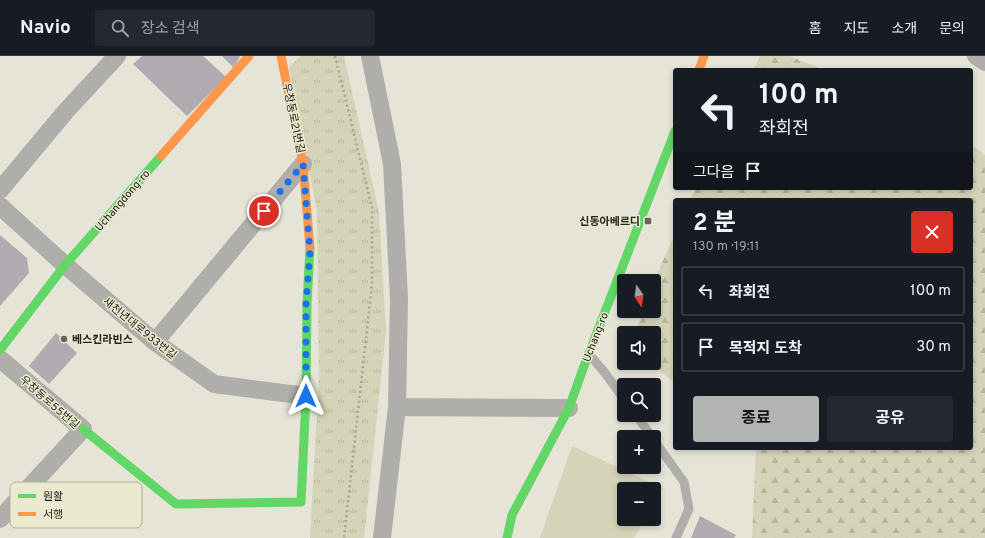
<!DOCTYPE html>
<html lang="ko">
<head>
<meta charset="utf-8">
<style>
  :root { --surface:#171b24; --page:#242831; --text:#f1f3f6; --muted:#9ea1a6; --line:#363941; --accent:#b2b4b1 }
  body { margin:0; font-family:Overpass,"Noto Sans KR",sans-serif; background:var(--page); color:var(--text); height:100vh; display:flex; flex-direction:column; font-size:15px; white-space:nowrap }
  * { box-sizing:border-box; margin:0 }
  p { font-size:13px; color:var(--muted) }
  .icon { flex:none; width:22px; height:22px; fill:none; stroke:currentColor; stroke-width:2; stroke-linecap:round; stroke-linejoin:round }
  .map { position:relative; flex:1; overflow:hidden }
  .side { position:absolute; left:673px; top:142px; width:300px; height:252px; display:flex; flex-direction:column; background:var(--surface); border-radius:4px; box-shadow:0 2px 6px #0003 }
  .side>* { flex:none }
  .banner { position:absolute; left:673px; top:12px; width:300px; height:122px; border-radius:4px; box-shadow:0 2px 6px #0003; background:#171b24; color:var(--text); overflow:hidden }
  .needle { width:26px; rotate:167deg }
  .fabs { position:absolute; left:617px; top:218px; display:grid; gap:8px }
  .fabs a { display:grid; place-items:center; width:44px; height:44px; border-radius:4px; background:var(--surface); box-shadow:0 2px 6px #0003; font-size:20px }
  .pin { position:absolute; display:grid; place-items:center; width:34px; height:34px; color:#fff; margin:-17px; border:2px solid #fff; border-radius:50%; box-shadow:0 1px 4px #0007 }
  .me { position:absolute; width:44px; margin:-22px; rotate:0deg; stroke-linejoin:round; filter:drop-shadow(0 0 3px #0008) }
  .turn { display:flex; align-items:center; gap:14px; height:84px; padding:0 20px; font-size:18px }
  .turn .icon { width:52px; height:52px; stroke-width:2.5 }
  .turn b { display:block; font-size:28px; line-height:34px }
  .then { display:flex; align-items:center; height:38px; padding:0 20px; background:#0003; gap:8px; font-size:15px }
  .round { display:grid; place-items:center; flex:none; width:42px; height:42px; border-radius:4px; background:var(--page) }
  .summary { display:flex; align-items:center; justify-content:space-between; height:68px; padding:0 20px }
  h1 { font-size:24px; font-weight:700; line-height:30px }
  .action { display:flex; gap:8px; margin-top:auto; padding:8px 20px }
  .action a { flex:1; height:46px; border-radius:4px; background:var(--accent); color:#111; font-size:16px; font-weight:700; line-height:46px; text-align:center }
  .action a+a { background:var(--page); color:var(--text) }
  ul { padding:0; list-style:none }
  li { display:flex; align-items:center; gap:12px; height:50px; margin:0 8px 6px; padding:0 12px; border:2px solid var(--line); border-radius:4px }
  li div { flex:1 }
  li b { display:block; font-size:15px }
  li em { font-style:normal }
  header { display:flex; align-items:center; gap:24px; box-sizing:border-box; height:56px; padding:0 20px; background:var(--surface); border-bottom:1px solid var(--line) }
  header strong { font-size:19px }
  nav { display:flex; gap:22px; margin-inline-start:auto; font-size:14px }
  .search { width:280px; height:36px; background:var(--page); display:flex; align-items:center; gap:10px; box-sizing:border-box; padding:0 14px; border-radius:4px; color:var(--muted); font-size:15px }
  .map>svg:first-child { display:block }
  .forest { fill:url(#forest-firs) }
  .park { fill:url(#park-tufts) }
  .garden { fill:#d5d3b8 }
  .building { fill:#afabb0 }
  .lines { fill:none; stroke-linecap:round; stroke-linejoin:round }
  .path { stroke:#a3a39d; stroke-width:2.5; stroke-dasharray:2 3; stroke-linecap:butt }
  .lane { stroke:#afaeaa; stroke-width:9 }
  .street { stroke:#afaeaa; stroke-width:18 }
  .fast { stroke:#63d668; stroke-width:9 }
  .slow { stroke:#ff974d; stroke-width:9 }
  .route { stroke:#1a73e8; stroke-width:7; stroke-dasharray:0 12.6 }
  .poi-dot { fill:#66665c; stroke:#ebead1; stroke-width:1.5 }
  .labels { text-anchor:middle; stroke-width:3; stroke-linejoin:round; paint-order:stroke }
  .street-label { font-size:11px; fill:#222219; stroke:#ebead1 }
  .poi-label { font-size:11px; font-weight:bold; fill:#222219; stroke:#ebead1; text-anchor:end }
  .key { fill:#ebead1; stroke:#afae9a; stroke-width:1 }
  .key-label { font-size:11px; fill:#222219 }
</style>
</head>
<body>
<header>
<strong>Navio</strong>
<div class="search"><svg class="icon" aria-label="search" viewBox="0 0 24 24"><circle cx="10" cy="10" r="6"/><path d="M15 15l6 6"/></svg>장소 검색</div>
<nav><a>홈</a><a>지도</a><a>소개</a><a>문의</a></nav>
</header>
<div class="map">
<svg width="985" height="482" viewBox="0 0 985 482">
  <defs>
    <pattern id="forest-firs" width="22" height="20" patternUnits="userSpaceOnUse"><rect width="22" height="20" fill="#d5d3b8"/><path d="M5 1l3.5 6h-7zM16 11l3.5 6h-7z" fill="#b7b59e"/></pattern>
    <pattern id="park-tufts" width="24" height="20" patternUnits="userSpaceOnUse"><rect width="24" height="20" fill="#d5d3b8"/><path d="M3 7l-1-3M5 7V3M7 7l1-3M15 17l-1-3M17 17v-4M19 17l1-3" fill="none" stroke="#b7b59e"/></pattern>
  </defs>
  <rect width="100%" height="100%" fill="#e5e4d7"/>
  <path class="forest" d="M760 0H789L825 14H753Z
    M971 89 985 99V482H752L756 392H971V144H690L696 132H971Z
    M675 178V327L649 307H654V277H635L643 255H654V227L660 211Z"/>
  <path class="park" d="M301 0H344L379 156 386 275 364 482H310L319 324 317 155 289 11Z"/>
  <path class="garden" d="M572 390 663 432 654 447V433H624V463H645L634 482H540Z"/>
  <path class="building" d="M142 0H203L226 21 187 60 133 8Z
    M222 0H240L234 12Z
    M0 179 27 202 29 217 0 250Z
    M56 277 77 297 49 328 29 310Z
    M700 460 736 479 734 482H691Z"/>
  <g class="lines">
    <path class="path" d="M335 0 372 152V228L344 482"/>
    <path class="lane" d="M589 298 605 317 624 343
      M636 359 652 381
      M654 384 684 426 689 453 676 482"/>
    <path class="street" d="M370 0 392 108 399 242 397 351 382 482
      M976 0 985 6
      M0 134 66 55 117 0
      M0 150 65 209 155 286 214 328 306 340
      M155 286 303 108
      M0 303 83 373 0 463
      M397 351 569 352"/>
    <path class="fast" d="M0 294 65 209 161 100
      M83 373 176 448 301 446 306 340 307 248 310 192
      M507 482 512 459 569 352 584 310 675 75"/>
    <path class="slow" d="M281 0 303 108 310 192
      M699 14 704 0
      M161 100 249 0"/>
  </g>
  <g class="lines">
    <path class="route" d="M264 155 303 108 310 196 306 248V340"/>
  </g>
  <g class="poi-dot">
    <rect x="644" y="161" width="8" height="8" rx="2"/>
    <circle cx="64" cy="283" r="4"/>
  </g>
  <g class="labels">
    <g class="street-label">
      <text transform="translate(294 62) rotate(78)" y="4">우창동로21번길</text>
      <text transform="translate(122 144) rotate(-49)" y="4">Uchangdong-ro</text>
      <text transform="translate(140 272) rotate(39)" y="4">새천년대로933번길</text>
      <text transform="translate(595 281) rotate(-69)" y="4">Uchang-ro</text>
      <text transform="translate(50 346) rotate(41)" y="4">우창동로55번길</text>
    </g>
    <g class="poi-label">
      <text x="640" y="169">신동아베르디</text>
      <text x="72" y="287" text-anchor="start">베스킨라빈스</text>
    </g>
  </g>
  <rect x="10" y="426" width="132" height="46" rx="6" class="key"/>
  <rect x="18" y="438" width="18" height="4" fill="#63d668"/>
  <rect x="18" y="456" width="18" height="4" fill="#ff974d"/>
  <g class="key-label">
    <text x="43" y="444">원활</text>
    <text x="43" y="462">서행</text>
  </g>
</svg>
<div class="fabs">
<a><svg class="needle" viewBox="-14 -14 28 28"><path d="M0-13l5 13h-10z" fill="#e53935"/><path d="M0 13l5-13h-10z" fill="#9ea1a6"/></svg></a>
<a><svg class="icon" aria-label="sound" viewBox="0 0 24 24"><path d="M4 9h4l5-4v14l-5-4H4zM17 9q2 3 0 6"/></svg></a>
<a><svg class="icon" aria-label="search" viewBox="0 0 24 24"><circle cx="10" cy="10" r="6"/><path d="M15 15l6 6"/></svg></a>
<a>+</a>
<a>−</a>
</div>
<div class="pin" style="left:264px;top:155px;background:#d93025"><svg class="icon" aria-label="arrive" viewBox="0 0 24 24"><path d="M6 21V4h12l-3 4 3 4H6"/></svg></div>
<svg class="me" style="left:306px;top:340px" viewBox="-20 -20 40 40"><path d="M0-17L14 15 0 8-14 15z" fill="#1a73e8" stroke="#fff" stroke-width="4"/></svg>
<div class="banner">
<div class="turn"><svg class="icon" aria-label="left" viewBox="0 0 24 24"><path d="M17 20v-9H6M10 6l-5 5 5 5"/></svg><div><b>100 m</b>좌회전</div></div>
<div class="then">그다음<svg class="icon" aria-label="arrive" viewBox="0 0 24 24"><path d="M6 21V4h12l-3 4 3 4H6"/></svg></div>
</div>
<section class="side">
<div class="summary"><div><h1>2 분</h1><p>130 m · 19:11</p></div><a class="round" style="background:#d93025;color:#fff"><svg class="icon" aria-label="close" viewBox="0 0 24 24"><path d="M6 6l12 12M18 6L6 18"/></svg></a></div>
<ul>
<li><svg class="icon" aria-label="left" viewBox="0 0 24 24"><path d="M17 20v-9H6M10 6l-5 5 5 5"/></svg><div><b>좌회전</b></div><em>100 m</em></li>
<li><svg class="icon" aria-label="arrive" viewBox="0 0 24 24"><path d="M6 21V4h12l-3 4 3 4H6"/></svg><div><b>목적지 도착</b></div><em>30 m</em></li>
</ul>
<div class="action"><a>종료</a><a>공유</a></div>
</section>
</div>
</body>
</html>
